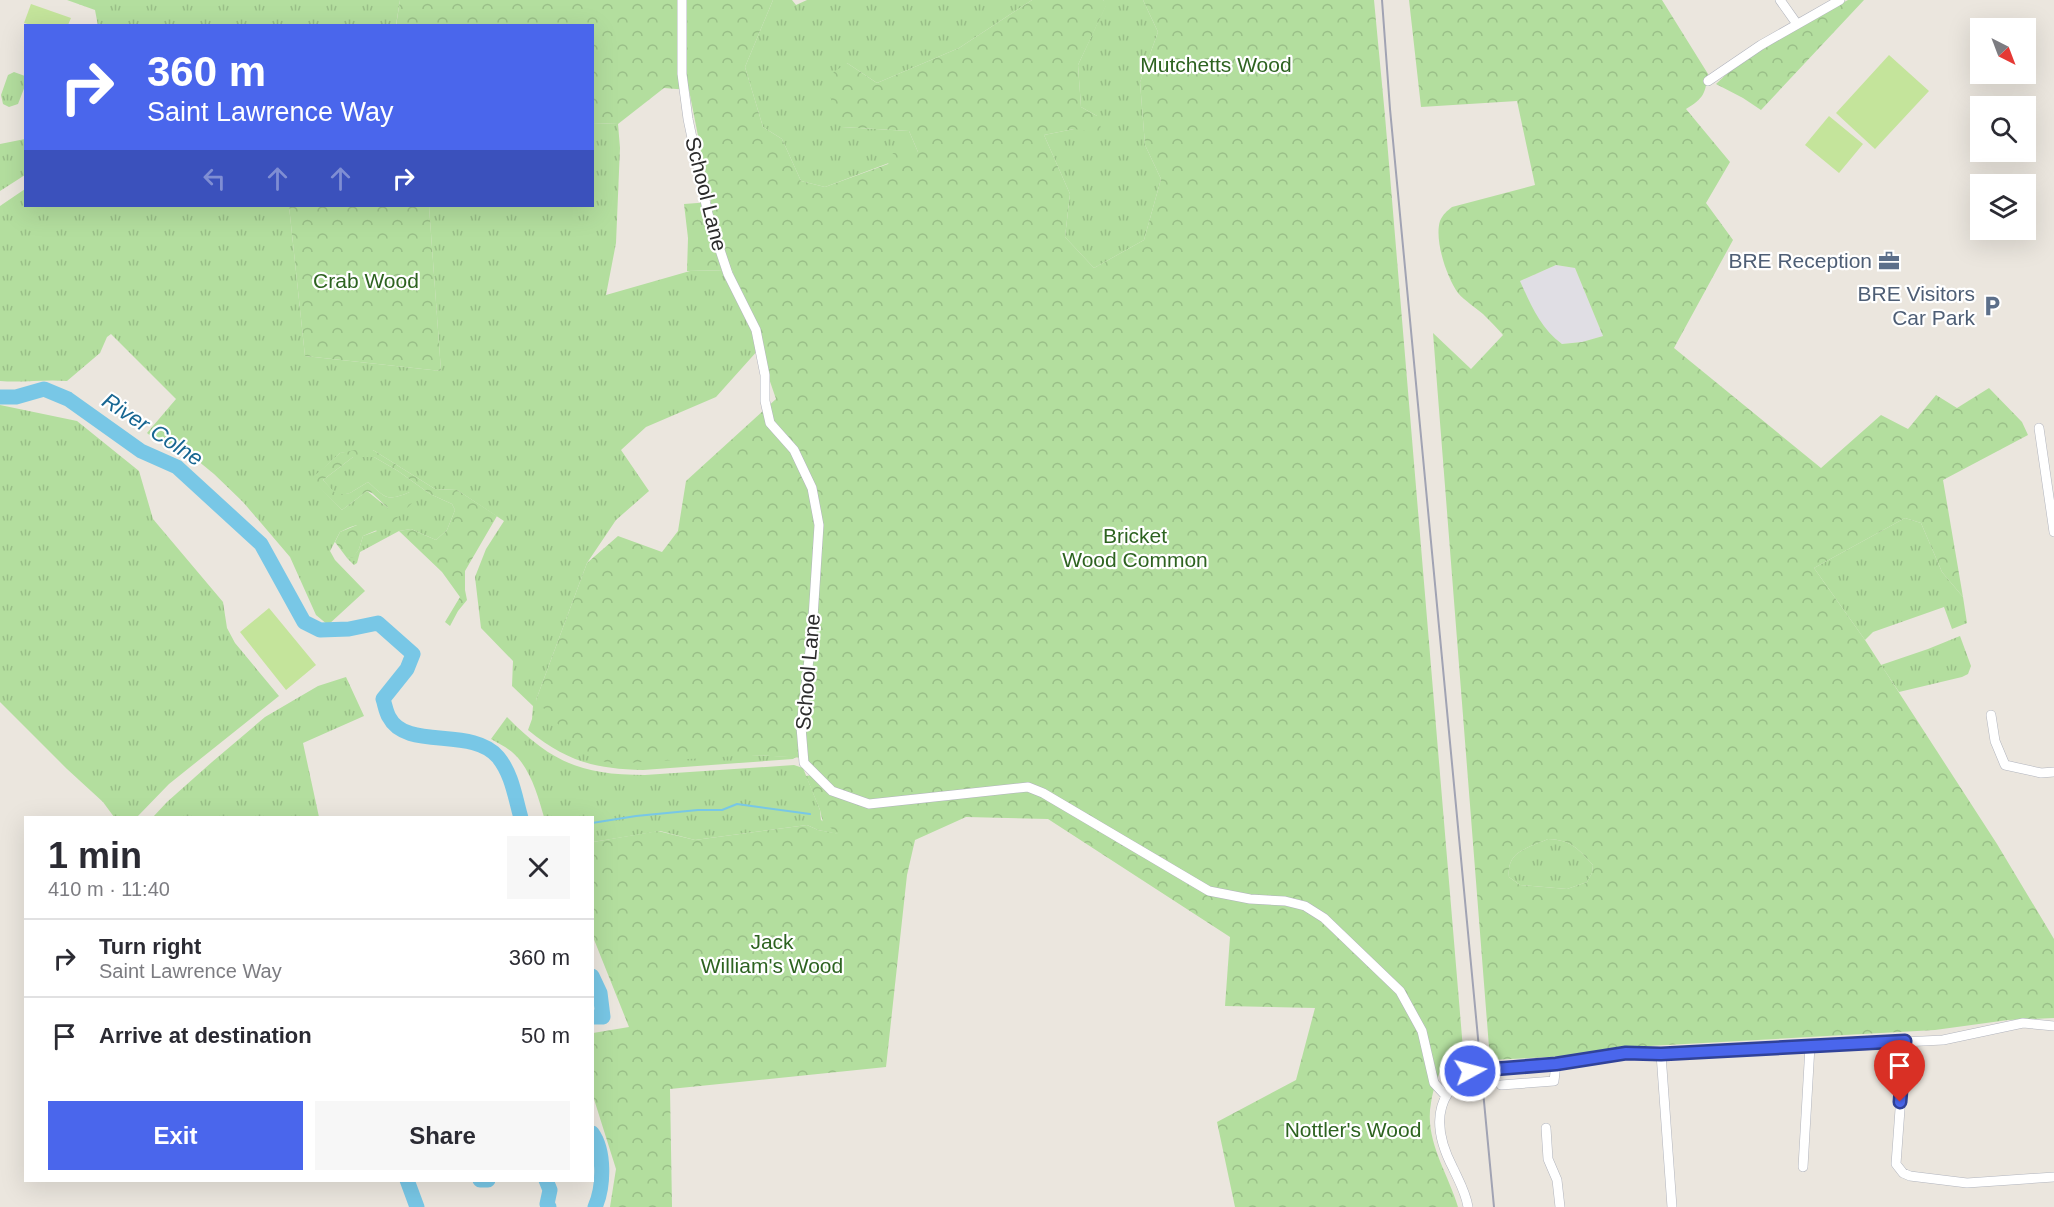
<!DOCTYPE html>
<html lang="en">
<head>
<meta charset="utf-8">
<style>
  :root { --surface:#fff; --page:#f7f7f7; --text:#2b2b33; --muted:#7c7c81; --line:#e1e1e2; --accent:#4a66ec }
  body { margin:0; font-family:Arial,sans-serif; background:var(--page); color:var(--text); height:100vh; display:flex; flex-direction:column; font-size:22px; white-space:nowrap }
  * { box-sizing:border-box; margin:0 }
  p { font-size:20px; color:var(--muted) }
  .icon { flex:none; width:33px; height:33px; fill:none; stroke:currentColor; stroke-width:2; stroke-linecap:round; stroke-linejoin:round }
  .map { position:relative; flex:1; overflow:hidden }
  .drawer { position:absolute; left:24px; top:816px; width:570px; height:366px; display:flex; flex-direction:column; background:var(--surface); border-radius:0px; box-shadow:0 6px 24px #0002 }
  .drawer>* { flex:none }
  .top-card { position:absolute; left:24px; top:24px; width:570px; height:183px; border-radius:0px; box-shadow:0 6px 24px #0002; background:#4a66ec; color:#fff; overflow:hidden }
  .needle { width:39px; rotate:138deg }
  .fabs { position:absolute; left:1970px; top:18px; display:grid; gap:12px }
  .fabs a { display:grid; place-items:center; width:66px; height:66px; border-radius:0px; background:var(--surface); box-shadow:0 6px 24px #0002; font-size:30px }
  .pin { position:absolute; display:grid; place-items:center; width:51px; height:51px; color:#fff; margin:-62px -26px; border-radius:50% 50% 50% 0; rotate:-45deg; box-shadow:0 0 6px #0007 }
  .pin .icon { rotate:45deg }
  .me { position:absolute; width:66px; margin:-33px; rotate:83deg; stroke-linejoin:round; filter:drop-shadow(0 0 4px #0008) }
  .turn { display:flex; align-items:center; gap:21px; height:126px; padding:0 24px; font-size:27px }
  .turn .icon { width:78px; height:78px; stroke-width:2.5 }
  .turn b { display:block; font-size:42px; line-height:51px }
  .lanes { display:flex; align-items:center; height:57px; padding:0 24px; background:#0003; justify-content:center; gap:30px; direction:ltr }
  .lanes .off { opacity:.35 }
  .round { display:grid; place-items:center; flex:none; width:63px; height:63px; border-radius:0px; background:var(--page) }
  .headline { display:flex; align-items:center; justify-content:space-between; height:102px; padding:0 24px }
  h1 { font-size:36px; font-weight:700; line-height:45px }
  .action { display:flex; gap:12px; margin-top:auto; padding:12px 24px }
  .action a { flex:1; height:69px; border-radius:0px; background:var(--accent); color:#fff; font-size:24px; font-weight:700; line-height:69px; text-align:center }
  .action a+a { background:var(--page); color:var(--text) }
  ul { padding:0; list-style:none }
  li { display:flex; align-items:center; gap:18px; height:78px; padding:0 24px; border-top:2px solid var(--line) }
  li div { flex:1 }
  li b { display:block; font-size:22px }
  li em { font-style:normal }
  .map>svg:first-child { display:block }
  .industrial { fill:#e0dee4 }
  .grass { fill:url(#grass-tufts) }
  .forest { fill:url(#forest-crowns); fill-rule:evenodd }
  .pitch { fill:#c4e49b }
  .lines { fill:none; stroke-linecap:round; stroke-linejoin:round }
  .stream { stroke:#78c7e6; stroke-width:2 }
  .river { stroke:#78c7e6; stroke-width:15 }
  .minor-casing { stroke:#b1b4bd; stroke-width:10 }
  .minor { stroke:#fff; stroke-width:9 }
  .rail { stroke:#a1a3b3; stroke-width:2 }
  .route-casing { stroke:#304299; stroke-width:15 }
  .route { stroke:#4a66ec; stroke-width:10 }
  .labels { text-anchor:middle; stroke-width:4.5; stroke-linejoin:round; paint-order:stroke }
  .park-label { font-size:21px; fill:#2d6320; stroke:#fff }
  .street-label { font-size:21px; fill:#2b2b2b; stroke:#fff }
  .service-label { font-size:21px; fill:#4e5e75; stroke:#fff; text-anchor:end }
  .water-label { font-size:22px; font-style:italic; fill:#176692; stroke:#fff }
</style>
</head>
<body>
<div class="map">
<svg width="2054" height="1207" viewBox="0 0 2054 1207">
  <defs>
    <pattern id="grass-tufts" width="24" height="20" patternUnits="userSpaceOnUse" patternTransform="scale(1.5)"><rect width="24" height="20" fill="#b3de9e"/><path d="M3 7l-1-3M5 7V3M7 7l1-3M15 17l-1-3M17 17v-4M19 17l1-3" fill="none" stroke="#9abf88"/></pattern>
    <pattern id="forest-crowns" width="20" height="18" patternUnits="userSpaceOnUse" patternTransform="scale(1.5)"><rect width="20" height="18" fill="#b3de9e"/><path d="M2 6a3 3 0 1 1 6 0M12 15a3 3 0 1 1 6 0" fill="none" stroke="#9abf88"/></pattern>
  </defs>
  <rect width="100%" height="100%" fill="#ebe6de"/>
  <path class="industrial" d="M1556 265 1575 268 1603 336 1582 342 1562 344 1549 334 1533 312 1520 281Z"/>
  <path class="grass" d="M67 0H400L396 25 98 26 95 10Z
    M773 0H792L796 5 807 0H1032L959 48 877 83 847 63 842 127 909 131 918 152 825 187 801 181 782 139 763 127 745 67Z
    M1103 0H1143L1158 32 1140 82 1145 145 1161 179 1144 240 1094 268 1065 237 1070 194 1044 135 1074 129 1097 116 1081 107 1078 65 1106 5Z
    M14 72 25 76V86L18 104 9 107 3 104 1 95 8 75Z
    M593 123 618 124 620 148 616 243 606 295 690 271 732 270 759 349 716 397 646 427 621 450 649 491 616 520 587 563 536 700 751 755 796 757 793 759 643 770C595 769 566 761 528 730L532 719 533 706 512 686 513 661 481 628 475 577 486 549 504 521 457 490 435 489 373 450 340 453 312 479 342 510 367 491 388 508 410 492C386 502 386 498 368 482L350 493 337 496 323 480 353 457H374L398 471 430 494 452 504 455 510 447 530 436 540 411 529 399 531 360 552 357 563 354 565 347 558 354 556 359 549 363 536 377 531C362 521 356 524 340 532L330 551 335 560 365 591 328 625 316 615 290 557 243 502 214 474 181 447 158 442 147 433 176 399 111 334 107 337 100 353 67 381C44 379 23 383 0 381V206L25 189 26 206H289L305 356 441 371 429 206H592Z
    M25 139V175L0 191V144Z
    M0 405 77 421 139 471 153 519 223 602 227 628 235 643 279 696 169 784 137 817H114L103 802 67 769 0 702Z
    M1905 518 1921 523 1942 572 1963 597 1967 623 1952 629 1944 607 1873 632 1865 640 1814 568Z
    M1960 636 1971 666 1968 674 1962 677 1899 692 1881 665 1928 649Z
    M346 677 364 716 303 743 319 817H153L167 802 212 762 265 717 318 686Z
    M507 717C551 762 581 775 645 775L794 765 803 768 820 810 821 820 843 835 818 830 807 825 695 840 660 831 593 842 592 818 544 817C538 796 530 767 512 752 506 747 498 743 491 739Z
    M1548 839C1572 840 1578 849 1593 865L1592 873 1587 882 1567 889 1520 885 1509 877C1506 851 1528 848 1548 839Z"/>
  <path class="forest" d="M400 0H773L745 67 763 127 782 139 801 181 825 187 888 164 893 153 918 152 909 131 842 127 825 84 834 72 847 63 877 83 959 48 1032 0H1103L1107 4 1078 65 1081 107 1097 116 1103 134 1074 129 1044 135 1070 194 1065 237 1094 268 1144 240 1161 179 1145 145 1140 82 1158 32 1143 0H1374L1385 116 1463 1049 1445 1058C1440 1072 1433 1088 1431 1103 1424 1140 1448 1173 1458 1207H1235L1217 1122 1296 1080 1315 1008 1225 1006 1230 937 1048 819 966 817 915 840 907 875 886 1067 670 1089 672 1207H610L616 1169 593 1096V1033L629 1027 593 937V842L658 831 695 840 807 825 818 830 840 834 823 823 820 810 806 776 818 774 806 758 751 755 611 764 586 755 536 700 587 563 618 536 662 552 678 531 686 481 776 399 732 270 687 271 688 238 684 204 711 202 689 90 664 88 618 124 593 123 592 26H396Z
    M1409 0H1662L1708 74C1705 94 1704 98 1686 109L1730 162 1706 203 1733 240 1674 348 1821 468 1881 415 1908 429 1936 395 1957 408 1989 388 2022 422 2028 435 1943 480 1963 597 1942 572 1921 523 1905 518 1814 568 1865 640 1997 844 2054 939V1018L2008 1020 1935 1030 1631 1047 1567 1056 1490 1060 1433 333 1471 369 1503 335C1497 328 1490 321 1483 314 1475 307 1465 301 1458 293 1447 278 1434 240 1440 221 1443 214 1447 211 1452 207L1535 185 1517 101 1421 107ZM1556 265 1575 268 1603 336 1582 342 1562 344C1540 328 1531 305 1520 281ZM1548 839C1572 840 1578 849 1593 865L1592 873 1587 882 1567 889 1520 885 1509 877C1506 851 1528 848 1548 839Z
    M1848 0H1864L1761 110 1743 98 1716 84 1733 68 1771 41Z
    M289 206H429L441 371 305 356Z
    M371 447 373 450 435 489 457 490 497 516 465 571V590L467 600 458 611 450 626 445 622 460 597 442 572 399 531 411 529 436 540 447 530 455 510 452 504 430 494 398 471 374 457H353L323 480 337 495 350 493 368 482C386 498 386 502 410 492L416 499 386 529 379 521 388 508 372 493 367 491 342 510 311 479 340 453Z
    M362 523H372L377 530 363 536 359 549 354 557 347 558 335 542 340 532Z"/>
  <path class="pitch" d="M31 4 71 18 68 25H31L24 23Z
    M1889 55 1929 91 1875 149 1836 113Z
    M1829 116 1863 144 1839 173 1805 145Z
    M269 608 316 665 286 690 240 632Z"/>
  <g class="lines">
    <path class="stream" d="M592 823 636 816 698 810H722L737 804 810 814"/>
    <path class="river" d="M0 397H16L44 389 68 399 141 451 177 467 261 544 304 622 320 630 349 629 378 623 413 654 407 669 383 699C385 705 386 712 389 717 406 751 472 726 498 757 512 774 515 797 521 818
      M592 976 600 993 603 1017H592
      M592 1133C605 1151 604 1187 595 1207
      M407 1180 417 1207
      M480 1180H488
      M546 1180 550 1190 547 1204 549 1207"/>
    <defs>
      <path id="minor" d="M682 0V74L688 119 708 214 728 274 756 330 765 375V401L770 423 794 450 812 488 819 525 812 633 801 727 804 763 832 791 869 804 1028 787 1043 793 1209 891 1250 899 1285 901 1305 906 1324 918 1400 991 1422 1031 1434 1083 1446 1096
        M1780 0 1797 24
        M1708 81 1761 45 1840 0
        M2039 428 2054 532
        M1991 715 1995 741 2005 765 2041 773 2054 772
        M1905 1041 1896 1164 1903 1173 1910 1176 1967 1183 2054 1177
        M1661 1054 1672 1207
        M1501 1085 1554 1081 1556 1064
        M1546 1128 1548 1159 1557 1180 1560 1207
        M1803 1167 1810 1046
        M1468 1207C1466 1193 1459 1181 1453 1168 1441 1145 1433 1116 1448 1093 1453 1084 1460 1076 1470 1071L1556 1064 1626 1052 1661 1054 1943 1040 2023 1023 2054 1026"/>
    </defs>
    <use href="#minor" class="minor-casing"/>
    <use href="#minor" class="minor"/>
    <path class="rail" d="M1382 0 1390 109 1494 1207"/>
  </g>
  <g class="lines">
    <defs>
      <path id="route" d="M1470 1071 1556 1064 1626 1053 1661 1054 1905 1041 1900 1102"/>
    </defs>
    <use href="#route" class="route-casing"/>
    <use href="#route" class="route"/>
  </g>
  <defs>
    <symbol id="office-bare" viewBox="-9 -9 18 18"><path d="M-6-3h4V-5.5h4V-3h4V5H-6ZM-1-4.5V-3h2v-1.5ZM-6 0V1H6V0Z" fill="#5c6f8a" stroke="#fff" stroke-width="2.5" paint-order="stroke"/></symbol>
    <symbol id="parking-bare" viewBox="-9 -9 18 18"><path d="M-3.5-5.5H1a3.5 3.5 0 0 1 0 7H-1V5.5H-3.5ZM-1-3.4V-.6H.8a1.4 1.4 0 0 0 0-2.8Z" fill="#5c6f8a" stroke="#fff" stroke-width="2.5" paint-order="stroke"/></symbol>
  </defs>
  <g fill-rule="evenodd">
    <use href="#office-bare" x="1874" y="246" width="30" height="30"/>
    <use href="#parking-bare" x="1977" y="291" width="30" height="30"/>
  </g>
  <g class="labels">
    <g class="park-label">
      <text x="1216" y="72">Mutchetts Wood</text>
      <text x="366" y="288">Crab Wood</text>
      <text x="1135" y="543">Bricket<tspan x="1135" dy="24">Wood Common</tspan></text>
      <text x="772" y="949">Jack<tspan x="772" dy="24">William's Wood</tspan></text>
      <text x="1353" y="1137">Nottler's Wood</text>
    </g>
    <g class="street-label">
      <text transform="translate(706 194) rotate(76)" y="7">School Lane</text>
      <text transform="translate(808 672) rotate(-85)" y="7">School Lane</text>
    </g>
    <g class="service-label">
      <text x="1872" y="268">BRE Reception</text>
      <text x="1975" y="301">BRE Visitors<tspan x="1975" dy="24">Car Park</tspan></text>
    </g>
    <g class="water-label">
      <text transform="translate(153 429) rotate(33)" y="8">River Colne</text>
    </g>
  </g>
</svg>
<div class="fabs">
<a><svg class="needle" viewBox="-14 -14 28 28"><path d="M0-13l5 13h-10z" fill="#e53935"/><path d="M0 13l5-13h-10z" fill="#7c7c81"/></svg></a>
<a><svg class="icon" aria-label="search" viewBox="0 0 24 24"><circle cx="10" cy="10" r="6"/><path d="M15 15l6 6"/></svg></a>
<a><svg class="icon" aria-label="layers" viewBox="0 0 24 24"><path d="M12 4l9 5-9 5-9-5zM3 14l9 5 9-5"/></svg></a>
</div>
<div class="pin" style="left:1900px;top:1102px;background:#d93025"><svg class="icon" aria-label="arrive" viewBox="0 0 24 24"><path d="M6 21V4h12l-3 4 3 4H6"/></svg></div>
<svg class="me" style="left:1470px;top:1071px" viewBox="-20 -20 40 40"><circle r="17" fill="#4a66ec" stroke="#fff" stroke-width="3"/><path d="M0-11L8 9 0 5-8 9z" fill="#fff"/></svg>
<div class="top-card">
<div class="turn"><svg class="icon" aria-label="right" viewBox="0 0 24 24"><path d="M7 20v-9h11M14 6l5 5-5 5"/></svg><div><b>360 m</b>Saint Lawrence Way</div></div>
<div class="lanes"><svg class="icon off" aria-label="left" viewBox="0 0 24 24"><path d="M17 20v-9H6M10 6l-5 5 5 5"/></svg><svg class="icon off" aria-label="ahead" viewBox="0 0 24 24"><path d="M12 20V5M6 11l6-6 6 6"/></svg><svg class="icon off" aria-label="ahead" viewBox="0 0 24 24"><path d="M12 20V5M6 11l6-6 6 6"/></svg><svg class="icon" aria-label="right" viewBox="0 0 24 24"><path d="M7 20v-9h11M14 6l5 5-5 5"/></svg></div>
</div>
<section class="drawer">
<div class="headline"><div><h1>1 min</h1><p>410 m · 11:40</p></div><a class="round"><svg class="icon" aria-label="close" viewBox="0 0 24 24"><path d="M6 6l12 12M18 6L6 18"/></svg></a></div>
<ul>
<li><svg class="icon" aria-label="right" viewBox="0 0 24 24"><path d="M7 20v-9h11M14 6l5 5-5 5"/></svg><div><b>Turn right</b><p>Saint Lawrence Way</p></div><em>360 m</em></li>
<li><svg class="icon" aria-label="arrive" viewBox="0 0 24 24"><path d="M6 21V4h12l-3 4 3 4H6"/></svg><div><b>Arrive at destination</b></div><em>50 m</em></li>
</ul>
<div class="action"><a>Exit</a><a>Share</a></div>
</section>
</div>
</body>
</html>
